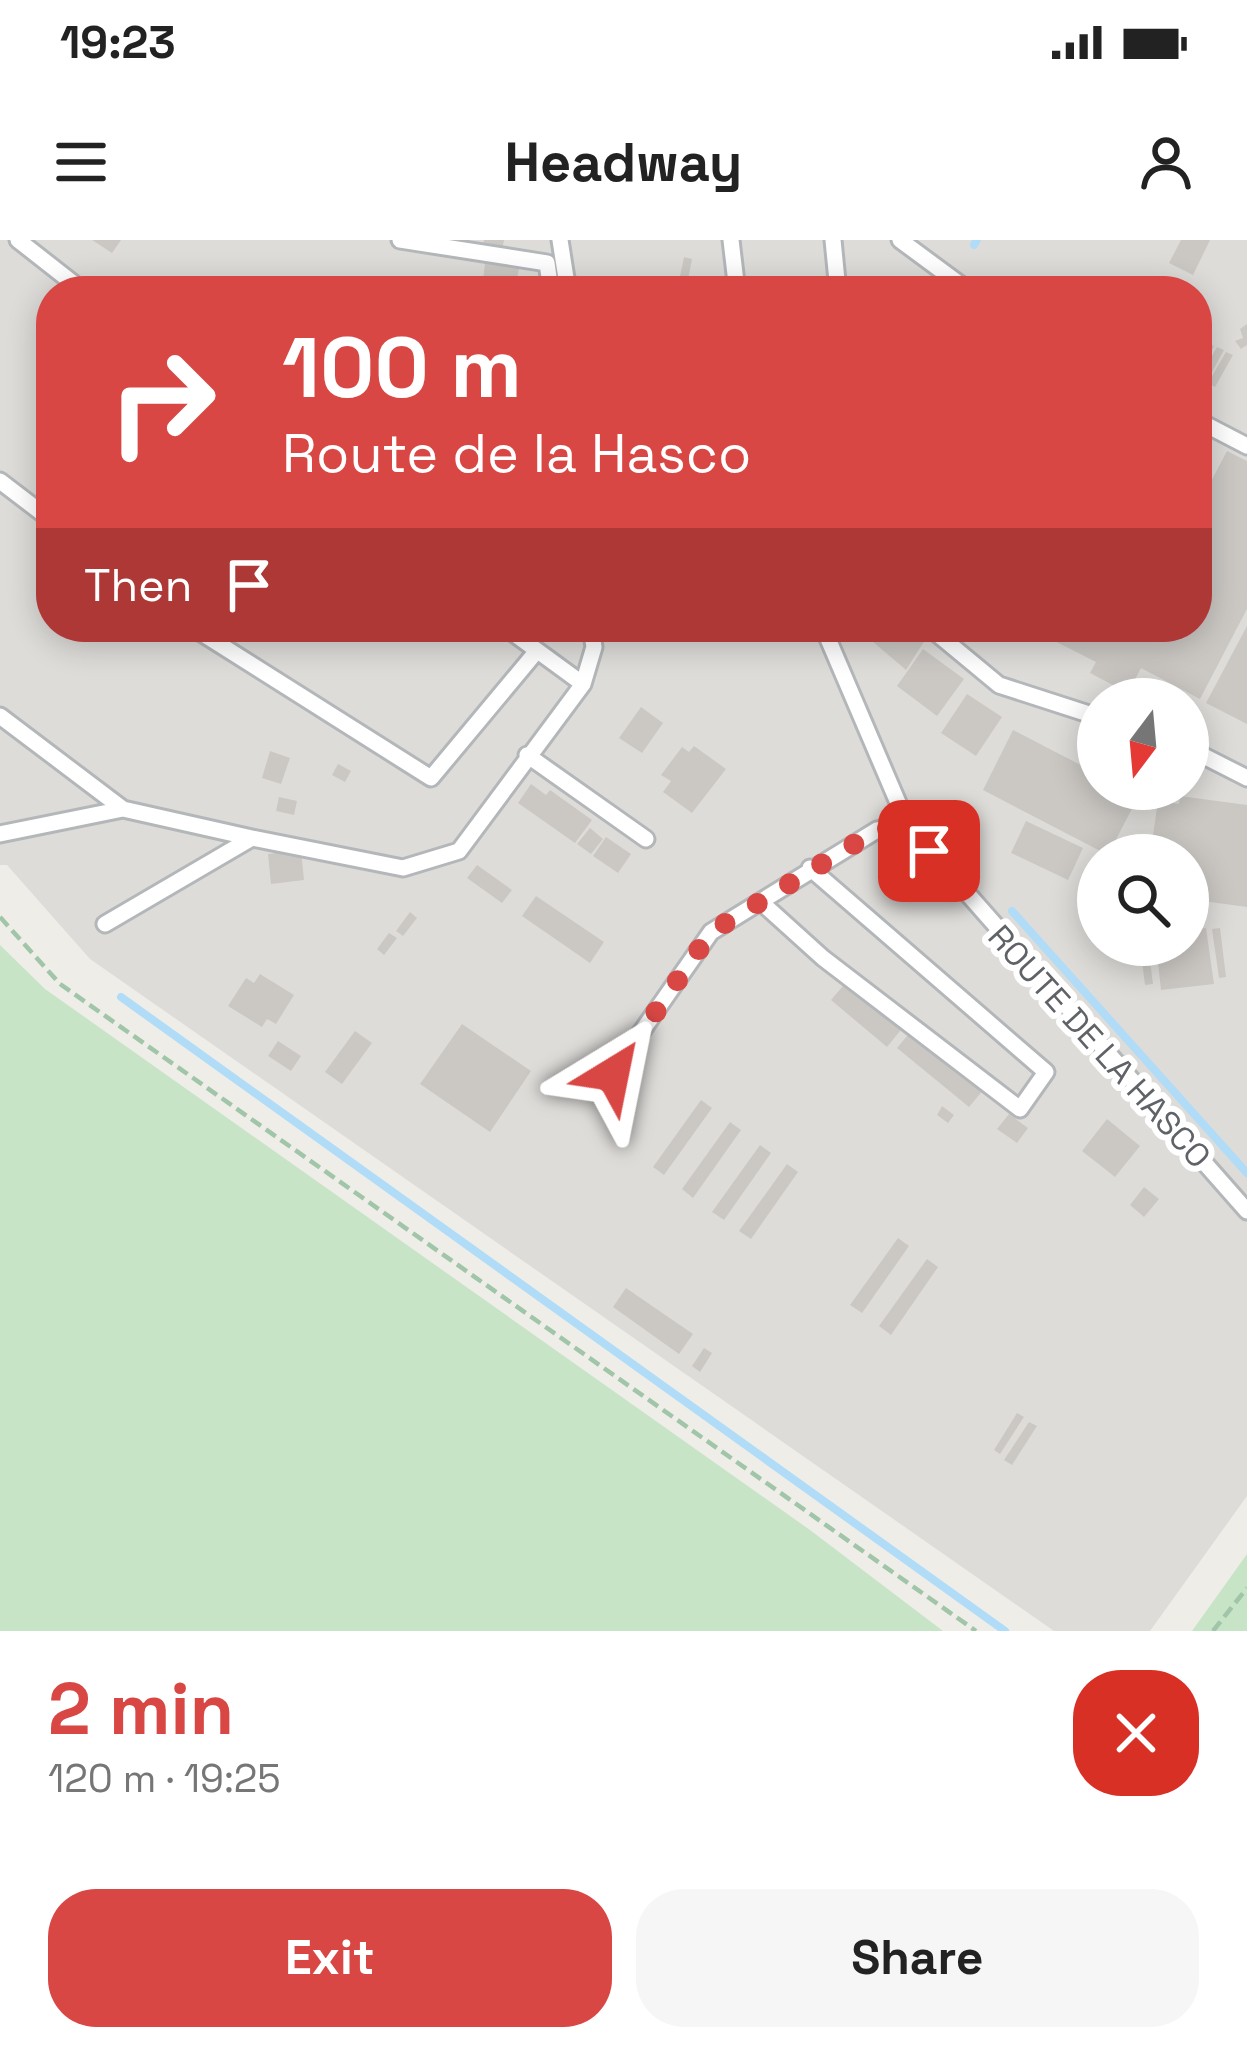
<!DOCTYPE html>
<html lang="en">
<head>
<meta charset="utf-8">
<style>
  :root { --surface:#fff; --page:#f6f6f6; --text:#222; --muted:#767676; --accent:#d94744 }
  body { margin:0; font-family:"Space Grotesk",sans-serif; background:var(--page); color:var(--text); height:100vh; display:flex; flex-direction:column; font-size:45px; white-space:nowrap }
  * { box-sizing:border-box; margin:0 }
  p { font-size:39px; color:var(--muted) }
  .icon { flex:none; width:66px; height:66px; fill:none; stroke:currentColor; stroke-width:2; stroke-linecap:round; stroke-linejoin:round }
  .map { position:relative; height:1391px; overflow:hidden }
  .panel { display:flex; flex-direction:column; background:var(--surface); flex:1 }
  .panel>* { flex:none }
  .guide { position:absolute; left:36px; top:36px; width:1176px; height:366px; border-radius:48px; box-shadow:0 6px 30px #0003; background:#d94744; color:#fff; overflow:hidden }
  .needle { width:78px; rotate:196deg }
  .controls { position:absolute; left:1077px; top:438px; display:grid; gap:24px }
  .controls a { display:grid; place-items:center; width:132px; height:132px; border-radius:50%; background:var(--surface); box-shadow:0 6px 30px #0003; font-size:60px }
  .pin { position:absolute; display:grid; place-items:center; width:102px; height:102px; color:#fff; margin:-51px; border-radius:24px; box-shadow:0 6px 18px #0006 }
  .me { position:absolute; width:132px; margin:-66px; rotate:35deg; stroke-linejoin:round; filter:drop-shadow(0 0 9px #0008) }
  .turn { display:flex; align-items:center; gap:42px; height:252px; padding:0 48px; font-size:54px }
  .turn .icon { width:156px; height:156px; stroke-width:2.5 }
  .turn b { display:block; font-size:84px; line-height:102px }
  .then { display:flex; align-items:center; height:114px; padding:0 48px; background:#0003; gap:24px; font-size:45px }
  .round { display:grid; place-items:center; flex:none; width:126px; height:126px; border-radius:48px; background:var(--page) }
  .summary { display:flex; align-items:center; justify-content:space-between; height:204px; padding:0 48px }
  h1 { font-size:72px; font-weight:800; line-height:90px; color:var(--accent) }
  .primary-button { display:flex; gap:24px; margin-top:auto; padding:24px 48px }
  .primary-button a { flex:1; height:138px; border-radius:48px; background:var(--accent); color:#fff; font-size:48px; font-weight:800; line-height:138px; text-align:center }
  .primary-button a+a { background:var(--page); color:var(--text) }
  .status { display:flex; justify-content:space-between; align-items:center; height:84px; padding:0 60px; background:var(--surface); direction:ltr }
  .status svg { height:33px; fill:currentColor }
  header { display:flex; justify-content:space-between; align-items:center; height:156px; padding:0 48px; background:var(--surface); font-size:54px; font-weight:800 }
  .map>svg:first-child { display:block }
  .industrial { fill:#dedcd9; fill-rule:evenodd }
  .green { fill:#c8e4c7 }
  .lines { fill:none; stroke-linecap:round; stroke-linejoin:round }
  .stream { stroke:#b0dcf7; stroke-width:8 }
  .building { fill:#cbc8c4 }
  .service-casing { stroke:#b4b7ba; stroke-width:21 }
  .path { stroke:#a0c5a9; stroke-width:4.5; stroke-dasharray:12 6; stroke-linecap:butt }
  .service { stroke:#fff; stroke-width:15 }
  .route { stroke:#d94744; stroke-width:21; stroke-dasharray:0 37.8 }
  .labels { text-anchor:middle; stroke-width:12; stroke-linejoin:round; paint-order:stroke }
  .street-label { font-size:33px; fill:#5f6266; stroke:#fff }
</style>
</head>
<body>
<div class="status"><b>19:23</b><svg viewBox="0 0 49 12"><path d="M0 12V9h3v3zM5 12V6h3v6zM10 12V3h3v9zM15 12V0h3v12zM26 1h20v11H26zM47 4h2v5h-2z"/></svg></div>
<header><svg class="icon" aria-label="menu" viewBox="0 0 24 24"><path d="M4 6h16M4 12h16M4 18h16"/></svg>Headway<svg class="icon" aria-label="person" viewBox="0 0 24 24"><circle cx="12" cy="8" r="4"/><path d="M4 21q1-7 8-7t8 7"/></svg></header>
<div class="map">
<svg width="1247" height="1391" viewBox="0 0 1247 1391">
  <rect width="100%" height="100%" fill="#efede8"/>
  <path class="industrial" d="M0 0H1247V1256L1150 1391H1054L90 719 7 625H0ZM51 51H1197V387H51ZM1098 459H1188V549H1098ZM1098 615H1188V705H1098Z"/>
  <path class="green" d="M0 705 45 749 810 1290 943 1391H0Z
    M1247 1314V1391H1192Z"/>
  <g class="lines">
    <path class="stream" d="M974 5 977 0
      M1012 671 1247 933
      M121 757 1005 1391"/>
  </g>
  <path class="building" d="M92 0H121L112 13Z
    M484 0H504L502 11 482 9Z
    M1181 0H1210L1193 35 1169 23Z
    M684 17 692 19 686 51H677Z
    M485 23 519 28 515 51 482 50Z
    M1247 84V105L1241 109 1235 101 1243 98 1240 89Z
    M1207 103 1214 106 1197 136V120Z
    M1217 107 1224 110 1206 143 1199 139Z
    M1226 112 1233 115 1215 147 1208 143Z
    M1227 211 1247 221V369L1200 459 1141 428 1128 453 1090 433 1096 422 1027 387H1197V268Z
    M1247 386V484L1206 463Z
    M874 387H922L930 392 906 430 872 401 879 390Z
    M923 409 964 439 937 476 897 446Z
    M967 454 1002 477 976 516 941 493Z
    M641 467 663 483 642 513 619 498Z
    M1013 490 1098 534V549H1127L1139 555 1108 615 983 550Z
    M694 506 726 529 692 573 663 552 671 541 661 535 682 507 689 512Z
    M270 511 290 518 281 544 262 538Z
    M338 524 351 531 345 542 332 535Z
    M531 544 546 555 550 550 592 580 575 603 518 563Z
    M1180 556 1247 565V667L1188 659V615H1150L1158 561 1179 564Z
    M279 557 297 561 294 575 276 571Z
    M1026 581 1083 608 1068 640 1011 613Z
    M590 588 603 599 591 614 577 604Z
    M606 597 631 614 618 633 593 616Z
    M301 610 304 640 271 644 268 614Z
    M477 625 512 650 502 663 467 638Z
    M536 656 604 702 590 723 522 676Z
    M410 672 417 678 403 696 396 691Z
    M1206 688 1214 744 1161 750 1156 705H1188V690Z
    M1220 688 1226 737 1219 738 1212 689Z
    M389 693 397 698 384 715 377 709Z
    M1140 705H1148L1153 744 1145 745Z
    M260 734 294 755 276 784 267 779 262 787 228 766 246 738 254 743Z
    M848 740 904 786 887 807 831 760Z
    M462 784 531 831 490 892 420 844Z
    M913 789 985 848 969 867 897 808Z
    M355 791 372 803 342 844 325 832Z
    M278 801 301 816 291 831 268 816Z
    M701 860 712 868 664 935 653 927Z
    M942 866 954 875 948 883 937 875Z
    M1009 874 1028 888 1017 903 997 889Z
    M1107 879 1140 906 1115 937 1082 911Z
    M730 882 741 890 693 958 682 949Z
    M760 905 771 913 724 980 712 972Z
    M787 924 798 932 751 999 739 991Z
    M1144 947 1159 959 1144 977 1130 965Z
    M898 998 909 1006 862 1073 850 1065Z
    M927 1019 938 1027 891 1095 879 1086Z
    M626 1048 693 1094 679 1114 613 1067Z
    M704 1108 712 1113 700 1132 692 1126Z
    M1017 1173 1024 1177 1000 1214 994 1210Z
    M1029 1182 1037 1186 1012 1225 1004 1220Z"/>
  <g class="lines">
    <defs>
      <path id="service" d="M18 0 83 51
        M400 0 547 23 551 51
        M560 0 568 51
        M731 0 737 51
        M833 0 838 51
        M900 0 969 51
        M1197 180 1247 206
        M0 241 51 280
        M192 387 431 538 536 412
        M505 387 583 444
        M823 387 908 586 1247 971
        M929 387 999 445 1098 477
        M0 476 123 569 252 598
        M1188 508 1247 538
        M527 515 646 599
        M0 594 123 569
        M761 662 823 718 1020 869 1046 832 810 628
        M105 684 252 598 403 628 459 611 583 444 594 407 591 387
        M612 834 711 692 877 590 908 586"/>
    </defs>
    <use href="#service" class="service-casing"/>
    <path class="path" d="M0 677 60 744 976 1391
      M1213 1391 1247 1348"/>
    <use href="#service" class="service"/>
  </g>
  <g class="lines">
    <path class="route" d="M613 834 711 692 877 590 908 586 929 611"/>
  </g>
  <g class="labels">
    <g class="street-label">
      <text transform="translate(1100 806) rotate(48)" y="12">ROUTE DE LA HASCO</text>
    </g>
  </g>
</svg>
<div class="controls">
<a><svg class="needle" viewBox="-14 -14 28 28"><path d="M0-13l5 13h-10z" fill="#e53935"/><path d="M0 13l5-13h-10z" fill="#767676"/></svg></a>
<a><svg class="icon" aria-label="search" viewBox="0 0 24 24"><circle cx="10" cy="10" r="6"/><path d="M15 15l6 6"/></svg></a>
</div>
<div class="pin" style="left:929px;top:611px;background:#d93025"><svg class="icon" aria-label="arrive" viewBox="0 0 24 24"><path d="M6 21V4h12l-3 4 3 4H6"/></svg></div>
<svg class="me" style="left:613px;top:834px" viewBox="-20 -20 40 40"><path d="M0-17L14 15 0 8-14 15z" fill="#d94744" stroke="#fff" stroke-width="4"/></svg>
<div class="guide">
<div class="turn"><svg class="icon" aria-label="right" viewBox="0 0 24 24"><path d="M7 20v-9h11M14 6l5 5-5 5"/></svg><div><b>100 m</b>Route de la Hasco</div></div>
<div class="then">Then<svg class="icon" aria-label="arrive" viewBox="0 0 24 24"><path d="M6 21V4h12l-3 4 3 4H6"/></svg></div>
</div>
</div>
<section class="panel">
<div class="summary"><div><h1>2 min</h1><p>120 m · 19:25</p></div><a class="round" style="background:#d93025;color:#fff"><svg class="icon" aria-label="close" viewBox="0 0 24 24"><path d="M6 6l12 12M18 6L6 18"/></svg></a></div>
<div class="primary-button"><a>Exit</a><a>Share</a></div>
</section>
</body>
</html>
